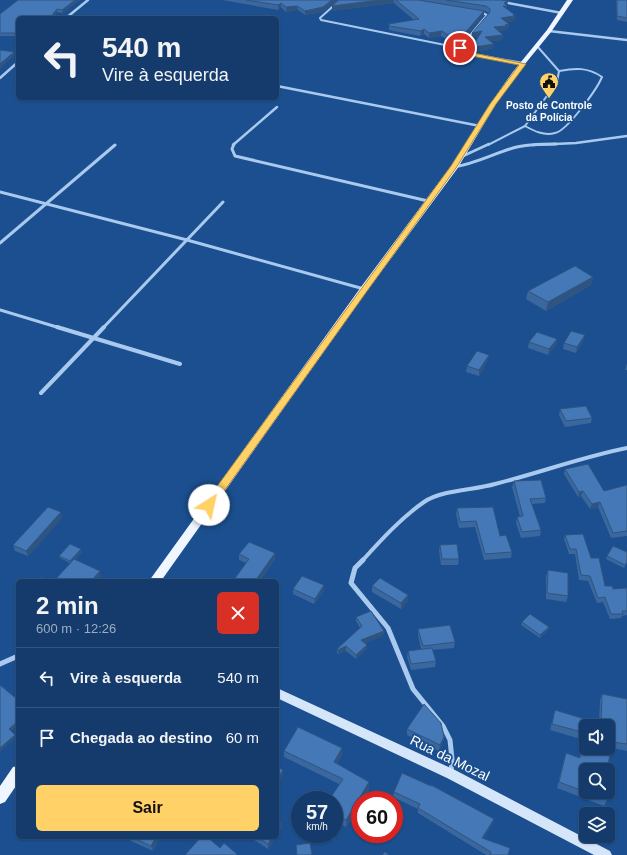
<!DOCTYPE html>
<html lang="pt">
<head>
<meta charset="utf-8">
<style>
  :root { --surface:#143b6b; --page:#1d4271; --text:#f1f3f6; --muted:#9dadc1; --line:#33557e; --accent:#ffd166 }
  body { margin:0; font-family:Helvetica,sans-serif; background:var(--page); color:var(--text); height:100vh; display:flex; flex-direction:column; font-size:15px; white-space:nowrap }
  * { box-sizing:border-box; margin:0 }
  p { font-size:13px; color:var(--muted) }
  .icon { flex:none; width:22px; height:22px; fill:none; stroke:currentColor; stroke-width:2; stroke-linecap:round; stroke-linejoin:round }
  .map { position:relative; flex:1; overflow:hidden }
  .sheet { position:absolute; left:16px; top:579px; width:263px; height:260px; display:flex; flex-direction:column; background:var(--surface); border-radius:6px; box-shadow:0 1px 3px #0004,0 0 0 1px var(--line) }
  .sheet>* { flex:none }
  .guide { position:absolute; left:16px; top:16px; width:263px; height:84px; border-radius:6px; box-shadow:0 1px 3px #0004,0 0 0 1px var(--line); background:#143b6b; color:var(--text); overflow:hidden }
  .fabs { position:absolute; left:579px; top:719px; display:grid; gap:8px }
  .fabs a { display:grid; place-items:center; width:36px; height:36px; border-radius:6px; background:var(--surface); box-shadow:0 1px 3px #0004,0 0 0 1px var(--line); font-size:20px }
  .speed { position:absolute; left:291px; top:791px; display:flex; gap:8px; font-size:20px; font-weight:700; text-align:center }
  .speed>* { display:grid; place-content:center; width:52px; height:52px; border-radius:50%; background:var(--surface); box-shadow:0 1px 3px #0004,0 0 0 1px var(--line); line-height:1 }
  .speed small { font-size:10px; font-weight:400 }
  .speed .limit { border:6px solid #d22; background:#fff; color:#111 }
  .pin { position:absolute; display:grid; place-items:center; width:34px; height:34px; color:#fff; margin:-17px; border:2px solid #fff; border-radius:50%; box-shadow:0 1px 4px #0007 }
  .me { position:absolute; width:44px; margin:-22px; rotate:35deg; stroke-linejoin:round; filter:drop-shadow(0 0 3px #0008) }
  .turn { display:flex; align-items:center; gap:14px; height:84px; padding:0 20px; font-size:18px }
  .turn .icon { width:52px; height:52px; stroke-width:2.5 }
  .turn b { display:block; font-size:28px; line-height:34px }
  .round { display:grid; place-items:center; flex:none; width:42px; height:42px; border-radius:6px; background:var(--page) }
  .summary { display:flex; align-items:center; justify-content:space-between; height:68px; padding:0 20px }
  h1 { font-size:24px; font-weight:700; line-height:30px }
  .primary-button { display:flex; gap:8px; margin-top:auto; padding:8px 20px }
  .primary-button a { flex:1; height:46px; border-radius:6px; background:var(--accent); color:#111; font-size:16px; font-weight:700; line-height:46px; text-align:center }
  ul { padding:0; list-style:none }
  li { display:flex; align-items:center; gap:12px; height:60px; padding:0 20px; border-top:1px solid var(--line) }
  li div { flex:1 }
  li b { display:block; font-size:15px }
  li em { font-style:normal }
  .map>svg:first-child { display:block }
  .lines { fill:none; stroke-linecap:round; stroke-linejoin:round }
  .service-far1 { stroke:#a9c9ee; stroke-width:2 }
  .service { stroke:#a9c9ee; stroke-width:2.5 }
  .minor-far3 { stroke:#a9c9ee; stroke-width:2.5 }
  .minor-far2 { stroke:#a9c9ee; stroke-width:3 }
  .minor-far1 { stroke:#a9c9ee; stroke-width:4 }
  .minor { stroke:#a9c9ee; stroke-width:5 }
  .secondary { fill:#d6e6fa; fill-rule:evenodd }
  .primary { fill:#f0f6ff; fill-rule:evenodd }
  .wall { fill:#3a679d }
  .shaded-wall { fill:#305480 }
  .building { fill:#4478b7; stroke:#305480; fill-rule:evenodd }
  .route { fill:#ffd166; stroke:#a68842 }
  .labels { text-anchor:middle; stroke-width:3.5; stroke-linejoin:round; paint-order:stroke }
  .far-poi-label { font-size:10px; font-weight:bold; fill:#fff; stroke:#1b4f8f }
  .near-street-label { font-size:14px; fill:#fff; stroke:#1b4f8f }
</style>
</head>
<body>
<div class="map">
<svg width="627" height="855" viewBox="0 0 627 855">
  <rect width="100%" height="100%" fill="#1b4f8f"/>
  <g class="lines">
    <path class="service-far1" d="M340 0 320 18 321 20 460 48
      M480 12 487 15 462 45 460 50 462 52 523 63
      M525 126C534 131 544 136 555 133 567 131 597 89 602 77 588 67 575 68 559 71
      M488 145 525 126 557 82 559 71 537 46"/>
    <path class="service" d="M463 156 489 144"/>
    <path class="minor-far3" d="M503 2 562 13
      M66 18 88 0
      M549 31 627 40
      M0 78 18 62
      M277 86 480 126
      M233 145 277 107
      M533 145 576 143 627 136"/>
    <path class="minor-far2" d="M234 144 232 149 235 156 428 201
      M454 167C475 164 493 154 513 148 527 144 542 144 556 144
      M0 192 187 240 364 289
      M0 243 115 145
      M0 310 60 328
      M103 328 223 202"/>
    <path class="minor-far1" d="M57 327 180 364
      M41 393 104 327
      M362 561C381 540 401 518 424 502 441 490 475 490 495 484 539 473 582 457 627 448"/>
    <path class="minor" d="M363 560 355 568 351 583 388 628 413 689 443 726 450 740 452 759 451 774
      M0 664 18 656"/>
    <path class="secondary" d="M277 688 455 770 610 851 612 855H594L447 778 277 698Z"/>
    <path class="primary" d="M567 0H573L551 32 516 75 496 104 457 169 367 291 161 581H149L361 287 451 166 491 103 512 73 547 30Z
      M18 766V783L5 802 0 804V786L13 767Z"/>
  </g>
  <path class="wall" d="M80 0 62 13 57 12 53 18H18V36H0V14Z
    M222 0H337L323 12 305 15 298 10 286 12 281 7 278 10Z
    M339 0H501L508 1 506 8 515 15 514 21 506 22 509 24 508 29H506V30L498 31 503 35 502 40 490 41 493 48 475 52 472 51V47L479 36 471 38 489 13 485 11 437 3 484 11V15L464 39 450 41 441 36 429 38 424 34 420 36 389 30V24L414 20 394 3 332 11V6Z
    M616 0H627V22L617 20Z
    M593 277 591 285 546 311 526 299 528 291Z
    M585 335 583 341 576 353 563 349 564 343Z
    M557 339 556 345 548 355 528 348 529 342Z
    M489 355 488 360 479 376 466 372 467 366Z
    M627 363V370H625Z
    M560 409 592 418 591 423 565 427 559 415Z
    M565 469 604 491 627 485V536L611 538 598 507 590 509 581 496 578 497 564 474Z
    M514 481 546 498 545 503 532 504 541 530 540 536 521 538 516 523 517 517H520L512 487Z
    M457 508 500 536 512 552 511 558 484 560 475 527 459 528 456 514Z
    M62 518 28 556 15 551 13 545Z
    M565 535 591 558 605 586 613 589 627 588V615L622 616 621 618 610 619 603 602 597 603 588 581 579 580 575 554H569L564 539Z
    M440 545 459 559 458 565H441L439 550Z
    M82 552 75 560 101 577 70 563 60 558 59 556Z
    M239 554 275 559 260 581H233L246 563 239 560Z
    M607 556 627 563 624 568 606 559Z
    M548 570 568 596 566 602 546 599V576Z
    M372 586 408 601 401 609 372 592Z
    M293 589 324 591 314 604 293 594Z
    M356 617 384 631 383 636 365 643 367 649 356 659 346 651 338 654 337 653V649L360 628 356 621Z
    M522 622 549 627 548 630 540 638 521 625Z
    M418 629 455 642 454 648 432 650 436 661 435 667 411 670 407 657 408 651 421 649 418 635Z
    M602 694 627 699V751L612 748 607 768V800L604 806 557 788 564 759 566 753 579 758 584 740 550 730 555 710 599 723 600 700Z
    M407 729 444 737 443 742 439 751 407 735Z
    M284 751 342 754 337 764 369 782V789L346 827 334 820V800L339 784 284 757Z
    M431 786 494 819 492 824 484 838 508 855H486L418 813V809L393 797 394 792Z
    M316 834H334V839L317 841Z
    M129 837H160L153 851 131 841Z
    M250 837H276L268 849Z"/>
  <path class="shaded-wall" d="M75 0H80L62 13V10Z
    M332 0H337L323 12 305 15V11Z
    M380 0H394V3L332 11V6Z
    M508 1 506 10H503L504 3Z
    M281 3V7L278 10V5Z
    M297 6 298 10 286 12V7Z
    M57 9V12L53 18H50Z
    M484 11V15L464 39 450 41 451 37Z
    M515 15 514 21 500 23 501 18Z
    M509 24 508 29H506V30L493 32 494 27Z
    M424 29V34L420 36 421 31Z
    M442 31 441 36 429 38V33Z
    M482 31V36L471 38 472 33Z
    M503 35 502 40 485 42V37Z
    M494 44 493 48 475 52V47Z
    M14 52 15 55 0 69V64Z
    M593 277 591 285 546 311 548 302Z
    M585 335 583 341 576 353 577 347Z
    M557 339 556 345 548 355 549 349Z
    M489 355 488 360 479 376V370Z
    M583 491 581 496 578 497 579 492Z
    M600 502 598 507 590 509 592 504Z
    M61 512 62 518 28 556 26 551Z
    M81 549 82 552 71 564 70 561Z
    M275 553V559L260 581H255Z
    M100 571 101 577 97 581H91Z
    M324 585V591L314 604 315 599Z
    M408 595V601L401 609V603Z
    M549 627 548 630 540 638V635Z
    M384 631 383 636 361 645V640Z
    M367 645V649L356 659V655Z
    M346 646V651L338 654V650Z
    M18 719V725L10 732 9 729Z
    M15 735 16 737 0 752V748Z
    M444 737 443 742 439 751 440 745Z
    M342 748V754L334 769V762Z
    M283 770V775L277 786V780Z
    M369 782V789L362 800H360V803L346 827V820Z
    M494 819 492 824 481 843 482 838Z
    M281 823 282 828 277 835V830Z
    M156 837H160L153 851 151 846Z
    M272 837H276L268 849V844Z"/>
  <path class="building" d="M18 0H75L62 10 57 9 50 18H18V33H0V14Z
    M246 0H332L323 7 305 11 297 6 286 7 281 3 278 5Z
    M339 0H380L332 6Z
    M396 0H418L484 11 464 34 451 37 442 31 429 33 424 29 421 31 389 26V24L419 19Z
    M446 0H501L508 1 504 3 507 6H503L515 15H513L515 16 501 18 509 24 505 25 507 26 494 27 503 35 485 37 494 44 475 47H472L482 31 472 33 490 12V9L486 6Z
    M617 0H627V18L617 16Z
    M0 50 14 52 0 64Z
    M575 266 593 277 548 302 528 291Z
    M571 331 585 335 577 347 564 343Z
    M537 332 557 339 549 349 529 342Z
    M477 351 489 355 479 370 467 366Z
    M586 406 592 418 566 421 560 409Z
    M588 464 604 491 627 485V531L613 533 600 502 592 504 583 491 579 492 565 469Z
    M541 480 546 498 530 499 541 530 522 532 517 517 523 516 514 481Z
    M48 507 61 512 26 551 13 545Z
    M493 507 500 536 506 535 512 552 485 554 476 521 460 522 457 508Z
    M583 534 591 558H599L605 586H612L613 589 627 588V611H622L623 614H611L605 597 598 598 590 576 581 575 576 549H570L565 535Z
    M249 542 275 553 255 581H233L249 559 239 554Z
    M70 544 81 549 70 561 59 556Z
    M457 544 459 559H442L440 545Z
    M613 546 627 552V562L625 565 607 556Z
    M74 559 100 571 91 581H54Z
    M548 570 568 573V596L547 593Z
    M302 576 324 585 315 599 293 589Z
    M41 577 49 581H37Z
    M380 578 408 595 401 603 372 586Z
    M371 611 384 631 361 640 367 645 356 655 346 646 338 650 337 649 362 626 356 617Z
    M530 614 549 627 540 635 522 622Z
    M450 625 455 642 423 646 418 629Z
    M432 648 436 661 411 664 408 651Z
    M0 685 18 700V719L16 721 17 722 9 729 15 735 0 748Z
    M602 694 627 699V744L613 742 607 768 613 770 607 800 559 782 566 753 580 758 586 734V748H608V726H586V733L552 724 555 710 601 724ZM586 770H608V792H586Z
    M424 704 441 723 444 737 440 745 407 729Z
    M298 727 342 748 334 762 369 782 346 820 334 813V800H329L343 779 284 751Z
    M277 767 283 770 277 780Z
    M402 773 431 786V785L494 819 482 838 510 848 508 855H490L491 852 418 808 420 804 394 792Z
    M277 821 281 823 277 830Z
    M316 834H334V837L317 839Z
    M131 837H156L151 846Z
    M201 837H207L220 848 224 843 237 854 236 855H185Z
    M257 837H272L268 844Z
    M310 843 312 855H297L296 845Z
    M385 852 389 855H382Z"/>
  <path class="route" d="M460 46 464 51 526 64 496 104 456 168 367 291 212 508H205L204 505 205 503 451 166 490 104 519 65 461 54 457 50 458 47Z"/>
  <defs>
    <symbol id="civic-pin" viewBox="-11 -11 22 30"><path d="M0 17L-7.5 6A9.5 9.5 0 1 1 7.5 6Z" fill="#ffd166" stroke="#1b4f8f"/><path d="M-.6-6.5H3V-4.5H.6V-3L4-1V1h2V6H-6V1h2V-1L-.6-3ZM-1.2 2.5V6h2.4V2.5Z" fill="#111"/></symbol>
  </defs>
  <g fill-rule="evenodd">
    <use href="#civic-pin" x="538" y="71" width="22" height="30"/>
  </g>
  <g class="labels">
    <g class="far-poi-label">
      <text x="549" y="109">Posto de Controle<tspan x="549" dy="12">da Polícia</tspan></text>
    </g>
    <g class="near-street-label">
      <text transform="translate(450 758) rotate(26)" y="5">Rua da Mozal</text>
    </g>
  </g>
</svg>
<div class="fabs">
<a><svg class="icon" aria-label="sound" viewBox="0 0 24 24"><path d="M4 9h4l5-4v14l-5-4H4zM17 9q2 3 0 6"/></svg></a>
<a><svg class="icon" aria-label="search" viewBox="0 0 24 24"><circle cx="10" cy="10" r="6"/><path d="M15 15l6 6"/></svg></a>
<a><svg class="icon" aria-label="layers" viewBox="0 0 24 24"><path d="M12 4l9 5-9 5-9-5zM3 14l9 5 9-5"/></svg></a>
</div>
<div class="speed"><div>57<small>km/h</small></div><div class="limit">60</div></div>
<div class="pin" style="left:460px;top:48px;background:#d93025"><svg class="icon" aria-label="arrive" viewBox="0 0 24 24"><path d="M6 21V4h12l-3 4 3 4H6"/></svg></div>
<svg class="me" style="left:209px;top:505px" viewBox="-20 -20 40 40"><circle r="19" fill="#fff"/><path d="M0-13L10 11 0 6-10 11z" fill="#ffd166"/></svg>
<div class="guide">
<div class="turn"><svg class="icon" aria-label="left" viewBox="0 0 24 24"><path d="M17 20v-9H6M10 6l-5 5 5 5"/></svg><div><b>540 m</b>Vire à esquerda</div></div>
</div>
<section class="sheet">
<div class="summary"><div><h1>2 min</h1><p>600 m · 12:26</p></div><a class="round" style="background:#d93025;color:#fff"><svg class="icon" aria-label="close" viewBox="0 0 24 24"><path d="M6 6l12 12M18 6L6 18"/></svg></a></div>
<ul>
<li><svg class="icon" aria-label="left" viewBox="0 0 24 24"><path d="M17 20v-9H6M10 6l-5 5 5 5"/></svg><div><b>Vire à esquerda</b></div><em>540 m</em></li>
<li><svg class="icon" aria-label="arrive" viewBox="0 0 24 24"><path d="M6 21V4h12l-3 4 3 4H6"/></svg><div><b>Chegada ao destino</b></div><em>60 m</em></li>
</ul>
<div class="primary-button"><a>Sair</a></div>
</section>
</div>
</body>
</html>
